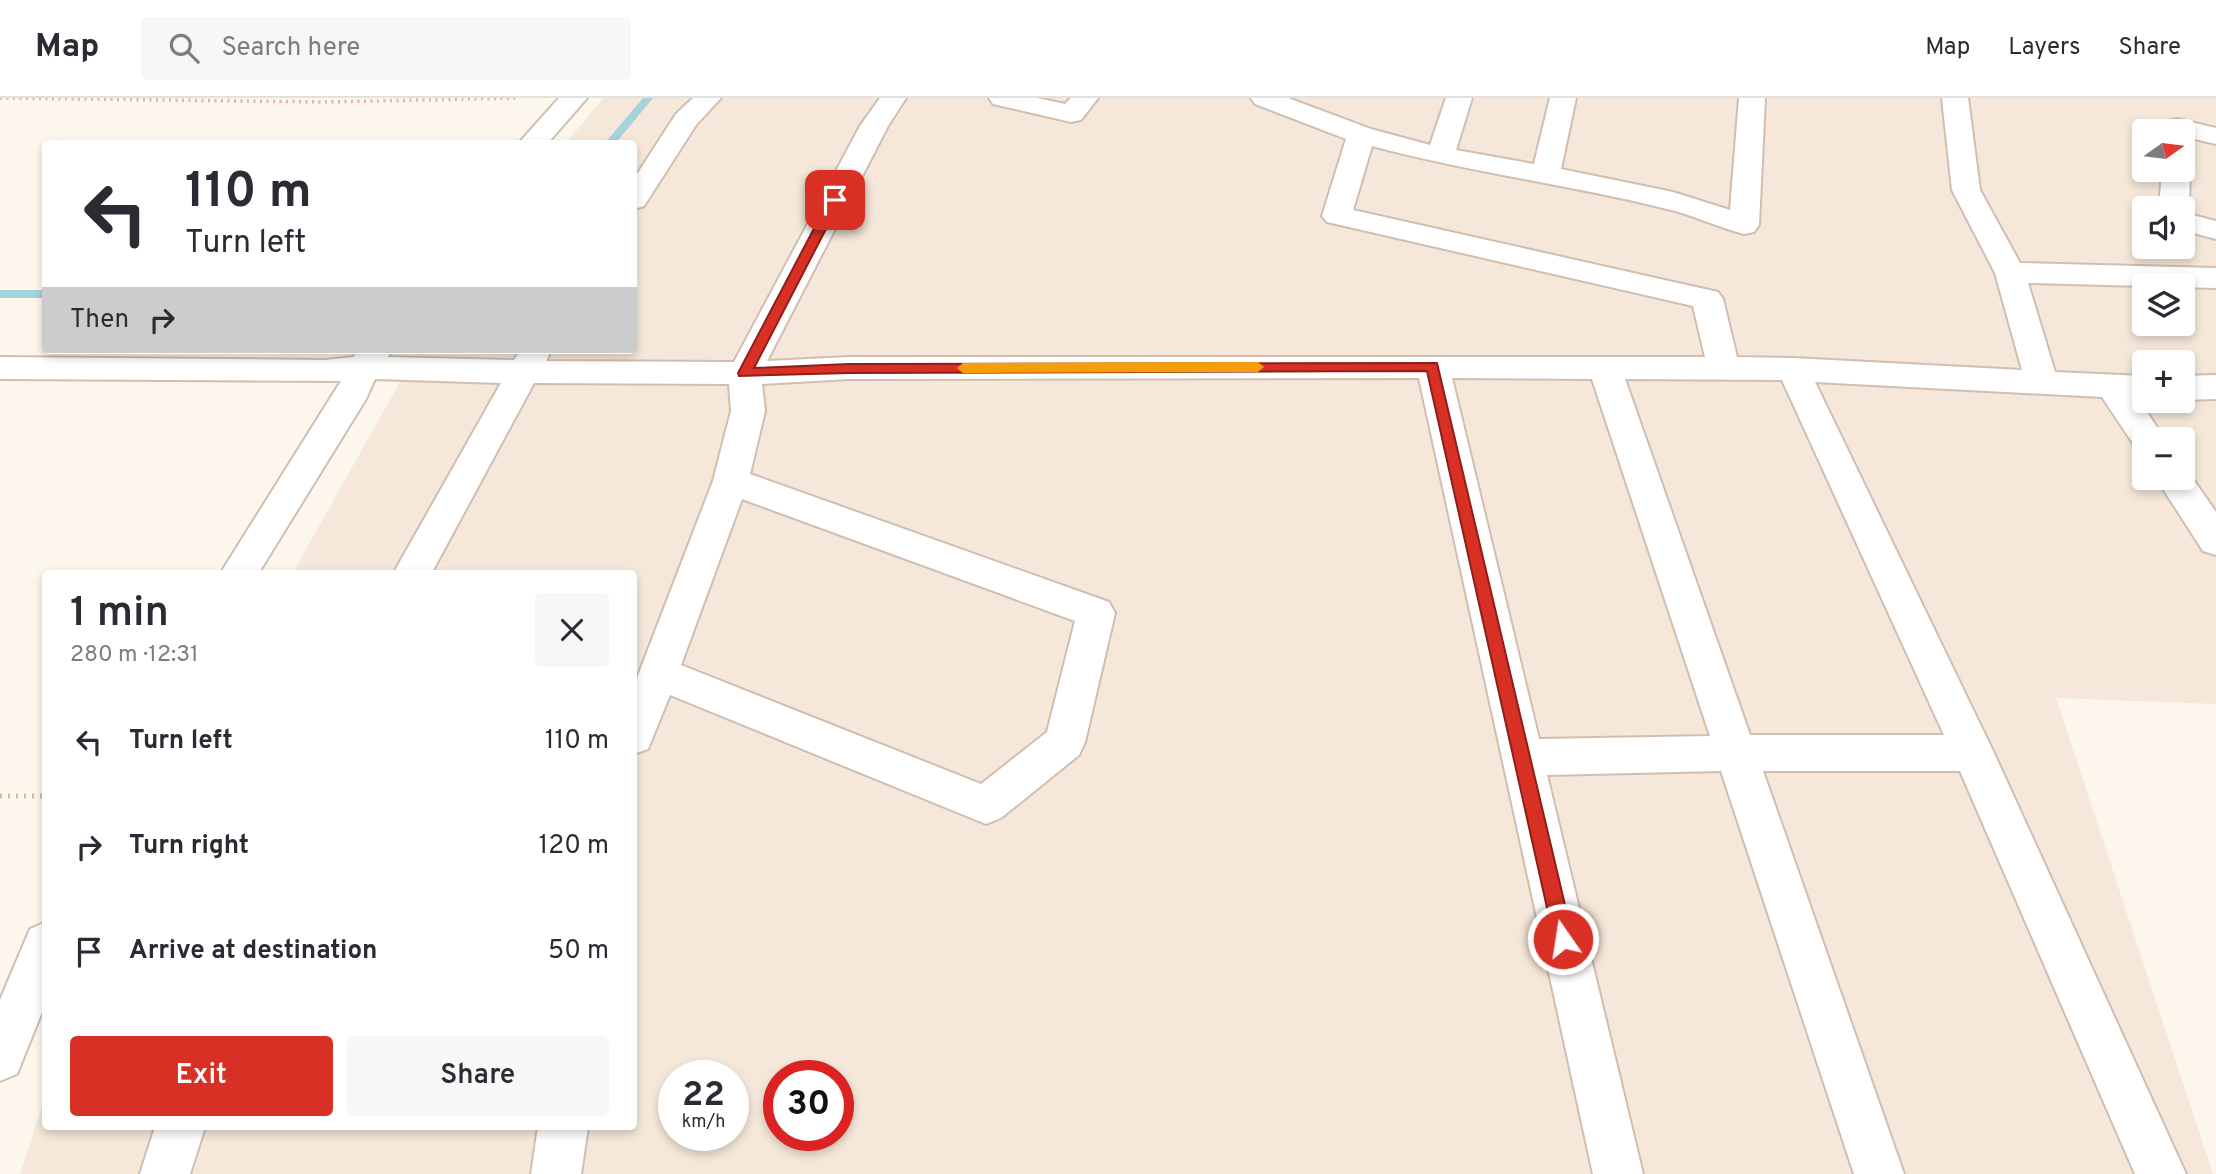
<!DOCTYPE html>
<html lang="en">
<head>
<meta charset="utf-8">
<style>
  :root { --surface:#fff; --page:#f7f7f7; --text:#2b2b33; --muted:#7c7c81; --line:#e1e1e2; --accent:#d93025 }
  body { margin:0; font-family:Overpass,sans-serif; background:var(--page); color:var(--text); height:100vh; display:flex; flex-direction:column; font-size:26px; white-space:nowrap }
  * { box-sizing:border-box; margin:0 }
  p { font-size:23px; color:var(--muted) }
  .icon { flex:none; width:38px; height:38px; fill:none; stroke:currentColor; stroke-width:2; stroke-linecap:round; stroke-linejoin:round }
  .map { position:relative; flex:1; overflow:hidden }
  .drawer { position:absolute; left:42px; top:472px; width:595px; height:560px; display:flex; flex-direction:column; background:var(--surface); border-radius:7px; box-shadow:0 4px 10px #0003 }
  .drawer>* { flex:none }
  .top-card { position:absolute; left:42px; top:42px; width:595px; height:214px; border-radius:7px; box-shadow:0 4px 10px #0003; background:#fff; color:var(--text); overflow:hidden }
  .needle { width:46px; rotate:76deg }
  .fabs { position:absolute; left:2132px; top:21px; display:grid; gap:14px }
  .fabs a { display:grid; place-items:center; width:63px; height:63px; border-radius:7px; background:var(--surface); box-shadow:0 4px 10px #0003; font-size:35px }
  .speed { position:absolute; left:658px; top:962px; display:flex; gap:14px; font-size:35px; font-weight:700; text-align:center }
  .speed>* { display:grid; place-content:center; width:91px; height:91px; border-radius:50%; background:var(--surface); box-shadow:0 4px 10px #0003; line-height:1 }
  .speed small { font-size:18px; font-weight:400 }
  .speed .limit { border:10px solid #d22; background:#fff; color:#111 }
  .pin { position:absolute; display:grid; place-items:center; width:60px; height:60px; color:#fff; margin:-30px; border-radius:14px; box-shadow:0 4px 10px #0006 }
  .me { position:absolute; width:77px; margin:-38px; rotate:347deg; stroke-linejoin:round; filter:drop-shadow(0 0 5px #0008) }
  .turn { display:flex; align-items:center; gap:24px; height:147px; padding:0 28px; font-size:32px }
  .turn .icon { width:91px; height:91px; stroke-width:2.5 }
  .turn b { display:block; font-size:49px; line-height:60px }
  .then { display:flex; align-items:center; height:66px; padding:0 28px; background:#0003; gap:14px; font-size:26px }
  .round { display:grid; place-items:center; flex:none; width:74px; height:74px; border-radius:7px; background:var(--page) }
  .overview { display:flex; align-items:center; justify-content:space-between; height:119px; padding:0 28px }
  h1 { font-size:42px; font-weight:600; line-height:52px }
  .action { display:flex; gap:14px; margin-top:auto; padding:14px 28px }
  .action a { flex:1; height:80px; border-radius:7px; background:var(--accent); color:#fff; font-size:28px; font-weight:600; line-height:80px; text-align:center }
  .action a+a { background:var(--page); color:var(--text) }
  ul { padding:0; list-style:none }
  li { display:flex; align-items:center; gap:21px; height:105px; padding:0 28px }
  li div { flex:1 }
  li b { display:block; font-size:26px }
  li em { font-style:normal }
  header { display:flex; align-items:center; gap:42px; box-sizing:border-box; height:98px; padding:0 35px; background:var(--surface); border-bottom:2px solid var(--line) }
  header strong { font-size:33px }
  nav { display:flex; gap:38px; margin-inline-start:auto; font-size:24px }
  .search { width:490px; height:63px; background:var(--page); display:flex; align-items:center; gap:18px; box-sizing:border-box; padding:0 24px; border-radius:7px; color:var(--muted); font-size:26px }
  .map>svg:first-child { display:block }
  .residential { fill:#f5e8da; fill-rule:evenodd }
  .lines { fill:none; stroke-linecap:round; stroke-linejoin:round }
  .stream { fill:#a5d3da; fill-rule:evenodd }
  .minor-casing { stroke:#d1beb0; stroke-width:4 }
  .path-far1 { stroke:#d9b8a5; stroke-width:3.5; stroke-dasharray:2 4.5; stroke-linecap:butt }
  .path { stroke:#d9b8a5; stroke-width:5; stroke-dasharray:2 6; stroke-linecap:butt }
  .minor { fill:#fff; fill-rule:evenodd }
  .route { fill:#d93025; stroke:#8d1f18; stroke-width:2 }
  .slow { fill:#f59e0b }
</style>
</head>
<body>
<header>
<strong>Map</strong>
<div class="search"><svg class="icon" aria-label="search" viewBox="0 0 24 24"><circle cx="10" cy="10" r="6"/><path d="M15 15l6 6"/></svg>Search here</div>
<nav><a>Map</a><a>Layers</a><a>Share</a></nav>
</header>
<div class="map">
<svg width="2216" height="1076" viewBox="0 0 2216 1076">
  <rect width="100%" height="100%" fill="#fdf6ec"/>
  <path class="residential" d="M603 0H2216V606L2056 600 2213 1076H20L45 999 46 1029H634V476H292L418 252H634V46L566 45ZM2144 33H2182V72H2144ZM2144 110H2182V149H2144ZM2144 187H2182V226H2144ZM2144 264H2182V303H2144ZM2144 341H2182V380H2144ZM674 978H733V1038H674ZM779 978H838V1038H779Z"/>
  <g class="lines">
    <path class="stream" d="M643 0H653L615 46H604Z
      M0 192H46V200H0Z"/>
    <defs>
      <path id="minor" d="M559 0H587L547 46H518Z
        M693 0H721L696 27 644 108 634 111V81L676 16Z
        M880 0H906L888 28 767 263 849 259H1705L1693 208 1327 124 1322 118 1346 41 1255 6 1251 0H1288L1371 31 1430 47 1446 0H1472L1456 52 1534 66 1550 0H1576L1561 71 1673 94 1730 112 1739 0H1765L1759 127 1754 134 1744 136C1717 129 1691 116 1663 110 1566 86 1468 74 1372 48L1353 112 1718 194 1723 201 1737 259 1793 260 2022 272 1995 175 1952 92 1942 0H1968L1980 92 2020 165 2216 170V190L2028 185 2055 274 2144 278V302L2138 301 2165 341H2144V352L2136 350 2102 299 1815 284 1994 655 2186 1076H2135L1960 673H1763L1904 1076H1854L1721 673 1547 677 1643 1076H1593L1419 280 849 281 762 286 765 313 750 376 1109 504 1115 515 1085 644 1079 657 1001 720 986 726 670 597 648 651 634 656V588L713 383 731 313 729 286 534 285 431 476H393L501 285 375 281 366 301 258 476H220L341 283 0 281V259L325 262 353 259 359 252H392L388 259 514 262 520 252H546L549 257 546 263 734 264 860 28ZM1452 280 1592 281 1710 638 1539 641ZM1625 281 1782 282 1944 637H1750ZM742 401 1075 523 1047 634 981 686 681 567Z
        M989 0H1037L1065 6 1071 0H1098L1081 22 1071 24 993 6Z
        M2178 21 2216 30V46L2182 38V33H2167L2164 29 2168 23Z
        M2182 65 2190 72 2189 110 2185 115 2216 123V141L2182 132V110H2159L2162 72H2182Z
        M2216 277V301L2182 302V278Z
        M2182 370 2186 371 2216 414V457L2203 453 2156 380H2182Z
        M46 824V904L17 976 0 983V902L30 831Z
        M155 1029H205L190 1076H140Z
        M538 1029H588L581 1076H531Z"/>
    </defs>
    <use href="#minor" class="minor-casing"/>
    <path class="path-far1" d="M0 0 325 4 520 0"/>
    <path class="path" d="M0 698H46"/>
    <use href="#minor" class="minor"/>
  </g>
  <path class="route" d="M835 98 841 102 754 270 849 266 1437 265 1573 841 1570 848 1563 850 1557 848 1554 841 1427 273 849 275 739 278 738 275 829 102Z"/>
  <path class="slow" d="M1258 264 1264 269 1258 274 963 275 957 270 963 265Z"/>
</svg>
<div class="fabs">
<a><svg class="needle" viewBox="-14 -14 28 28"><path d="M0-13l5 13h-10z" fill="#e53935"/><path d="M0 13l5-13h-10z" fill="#7c7c81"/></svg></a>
<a><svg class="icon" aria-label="sound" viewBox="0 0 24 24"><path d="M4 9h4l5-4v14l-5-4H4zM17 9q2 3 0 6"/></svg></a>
<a><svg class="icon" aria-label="layers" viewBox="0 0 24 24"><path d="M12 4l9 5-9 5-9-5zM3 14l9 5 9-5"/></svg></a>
<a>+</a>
<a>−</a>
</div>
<div class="speed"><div>22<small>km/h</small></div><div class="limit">30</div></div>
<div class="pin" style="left:835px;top:102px;background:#d93025"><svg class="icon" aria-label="arrive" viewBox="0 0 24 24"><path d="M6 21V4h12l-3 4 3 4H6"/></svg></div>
<svg class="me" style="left:1563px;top:841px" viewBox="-20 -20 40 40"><circle r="17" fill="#d93025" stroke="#fff" stroke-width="3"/><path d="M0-11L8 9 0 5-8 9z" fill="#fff"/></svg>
<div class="top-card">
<div class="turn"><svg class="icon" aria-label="left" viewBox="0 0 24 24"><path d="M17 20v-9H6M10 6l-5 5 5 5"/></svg><div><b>110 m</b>Turn left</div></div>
<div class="then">Then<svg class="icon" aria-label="right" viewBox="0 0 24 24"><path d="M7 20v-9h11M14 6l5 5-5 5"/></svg></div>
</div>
<section class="drawer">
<div class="overview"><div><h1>1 min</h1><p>280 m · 12:31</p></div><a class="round"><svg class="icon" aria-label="close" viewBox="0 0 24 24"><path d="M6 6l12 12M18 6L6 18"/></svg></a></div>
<ul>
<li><svg class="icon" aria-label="left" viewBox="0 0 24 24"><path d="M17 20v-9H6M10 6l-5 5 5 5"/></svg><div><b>Turn left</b></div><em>110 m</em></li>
<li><svg class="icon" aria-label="right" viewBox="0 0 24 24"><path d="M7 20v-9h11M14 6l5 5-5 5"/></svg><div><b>Turn right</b></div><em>120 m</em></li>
<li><svg class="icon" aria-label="arrive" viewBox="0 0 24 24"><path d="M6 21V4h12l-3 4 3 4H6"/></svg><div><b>Arrive at destination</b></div><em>50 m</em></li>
</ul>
<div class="action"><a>Exit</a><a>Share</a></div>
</section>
</div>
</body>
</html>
